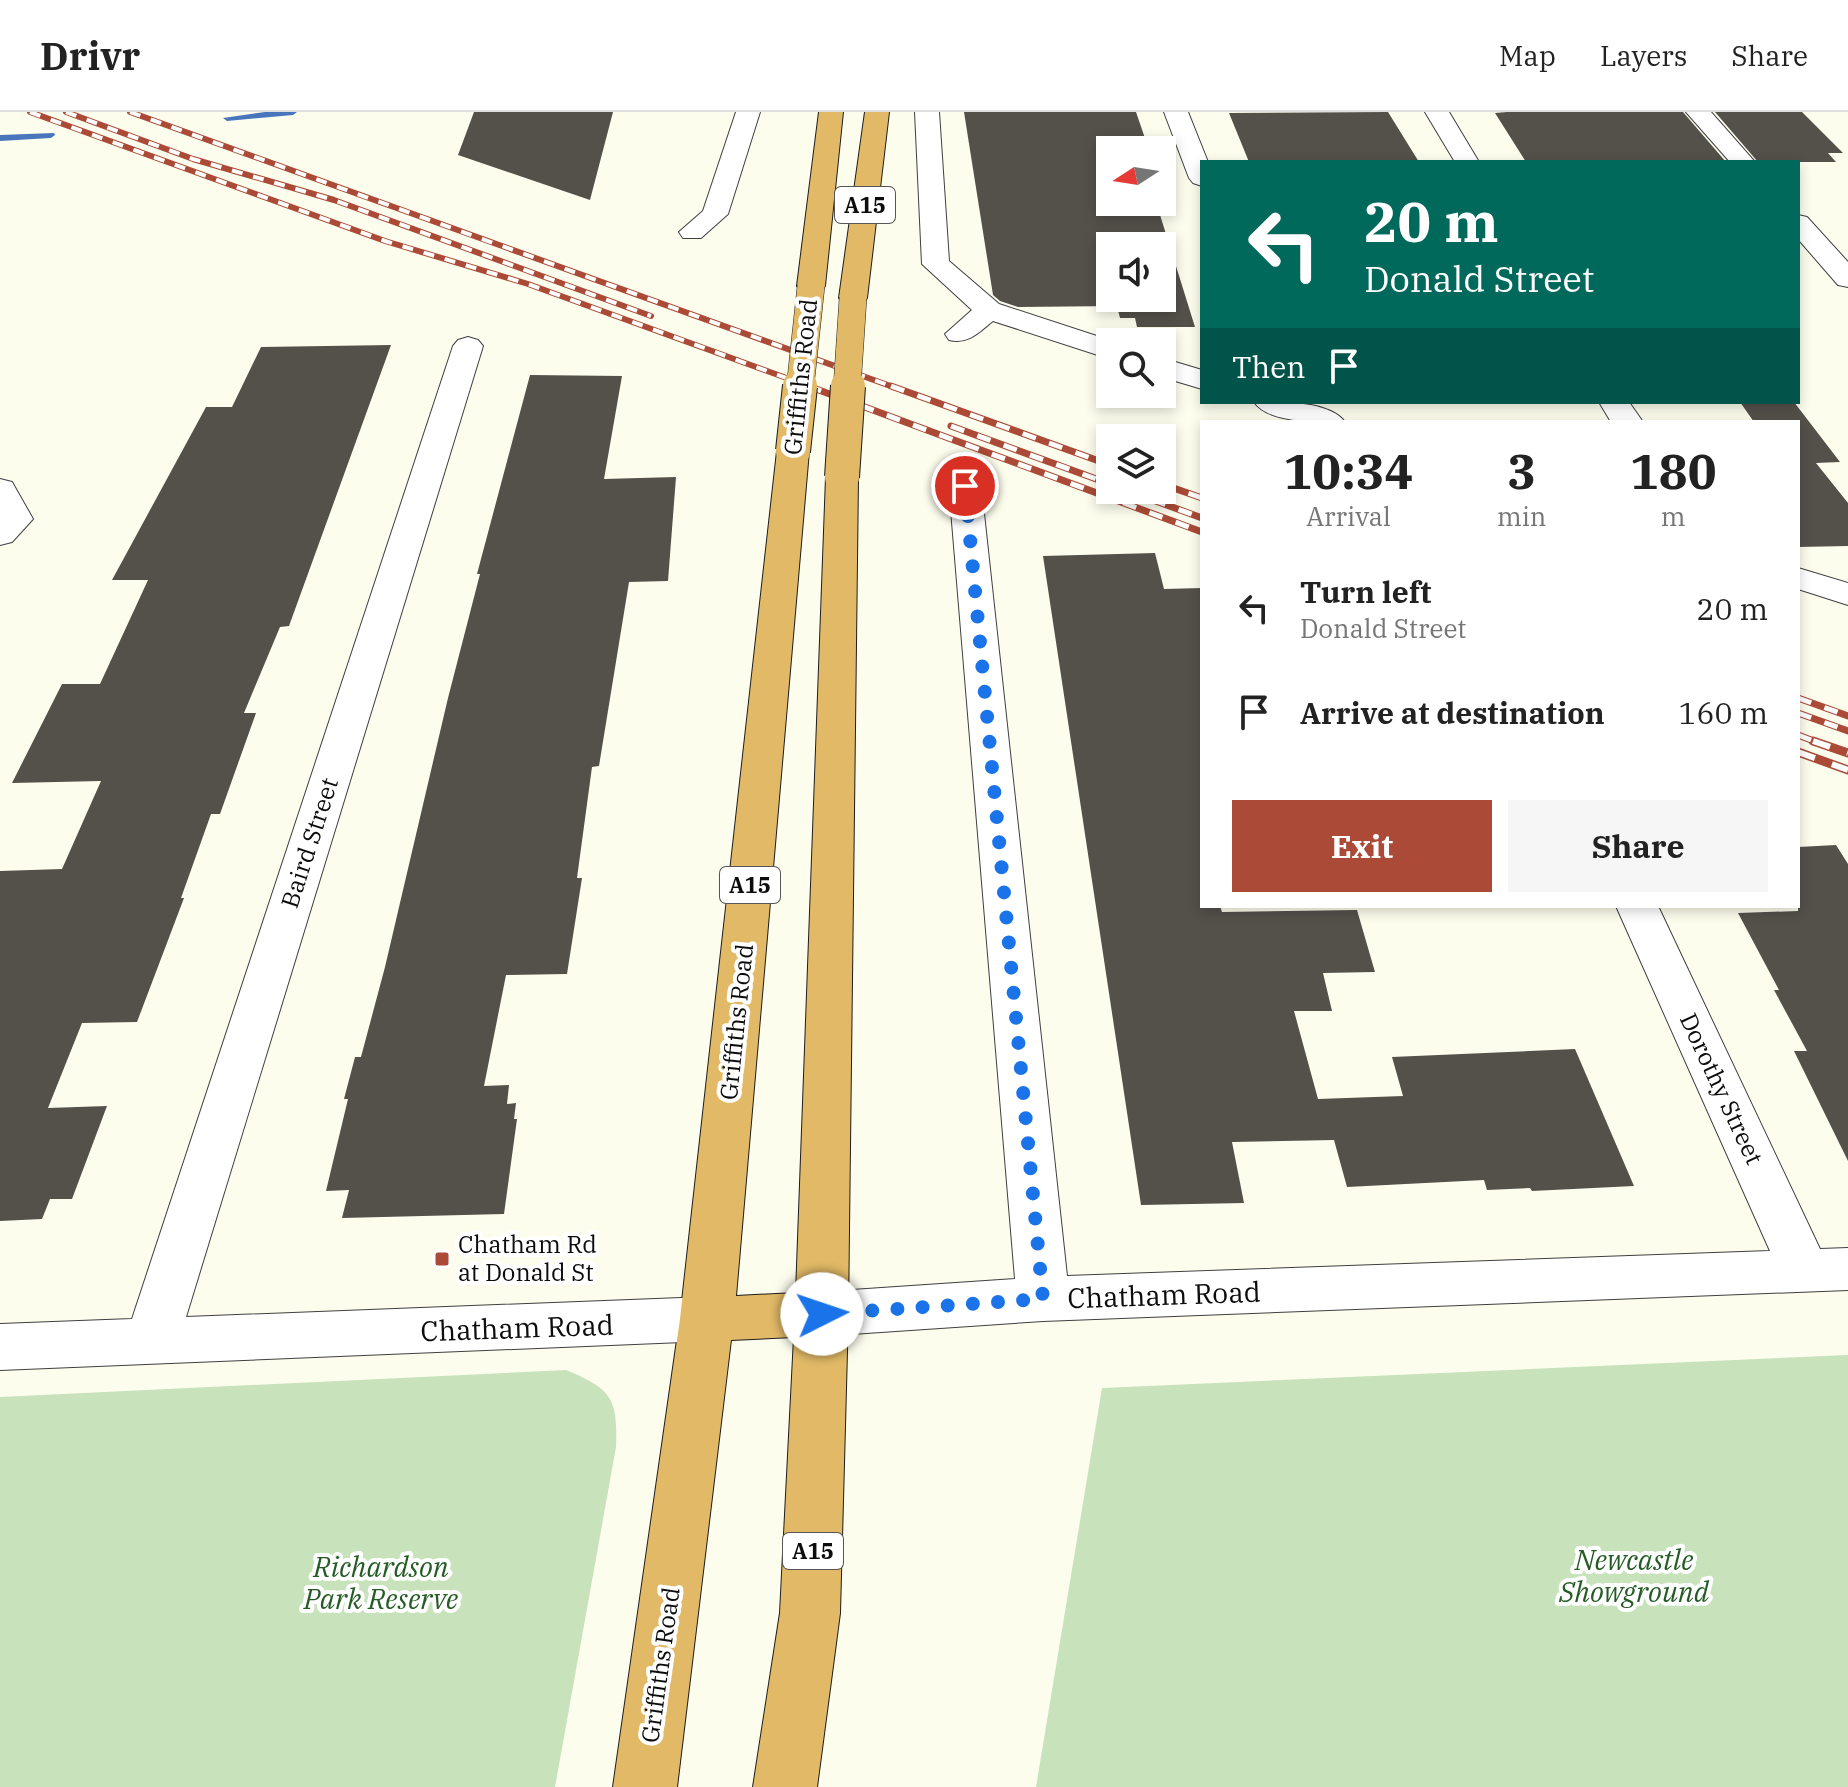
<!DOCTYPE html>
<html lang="en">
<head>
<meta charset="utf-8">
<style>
  :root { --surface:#fff; --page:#f6f6f6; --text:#222; --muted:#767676; --line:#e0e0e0; --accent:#ab4a36 }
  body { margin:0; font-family:"IBM Plex Serif",serif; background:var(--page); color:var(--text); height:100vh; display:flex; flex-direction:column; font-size:30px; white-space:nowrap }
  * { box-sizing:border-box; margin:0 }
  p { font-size:26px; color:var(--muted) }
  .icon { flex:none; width:44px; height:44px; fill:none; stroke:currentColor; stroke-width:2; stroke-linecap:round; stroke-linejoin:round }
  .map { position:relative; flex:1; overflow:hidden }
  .sheet { position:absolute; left:1200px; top:308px; width:600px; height:488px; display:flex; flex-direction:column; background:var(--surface); border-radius:0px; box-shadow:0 4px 12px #0003 }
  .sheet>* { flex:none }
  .hud { position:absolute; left:1200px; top:48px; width:600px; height:244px; border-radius:0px; box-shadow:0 4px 12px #0003; background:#00695c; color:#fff; overflow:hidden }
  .needle { width:52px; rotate:258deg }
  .fabs { position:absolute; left:1096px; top:24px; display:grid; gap:16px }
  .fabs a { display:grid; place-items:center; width:80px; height:80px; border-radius:0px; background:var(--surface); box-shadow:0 4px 12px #0003; font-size:40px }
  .pin { position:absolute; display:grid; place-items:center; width:68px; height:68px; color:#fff; margin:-34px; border:4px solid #fff; border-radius:50%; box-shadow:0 2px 8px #0007 }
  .me { position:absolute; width:88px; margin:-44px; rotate:86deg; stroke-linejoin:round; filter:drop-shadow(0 0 6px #0008) }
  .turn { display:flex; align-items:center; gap:28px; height:168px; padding:0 32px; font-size:36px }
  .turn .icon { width:104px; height:104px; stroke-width:2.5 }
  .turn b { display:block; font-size:56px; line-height:68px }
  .then { display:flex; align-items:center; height:76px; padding:0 32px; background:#0003; gap:16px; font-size:30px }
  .eta { display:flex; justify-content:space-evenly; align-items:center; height:136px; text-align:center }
  .eta b { font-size:48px; font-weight:800; line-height:56px }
  .cta { display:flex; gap:16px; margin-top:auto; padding:16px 32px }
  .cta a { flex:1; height:92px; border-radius:0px; background:var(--accent); color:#fff; font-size:32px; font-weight:800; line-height:92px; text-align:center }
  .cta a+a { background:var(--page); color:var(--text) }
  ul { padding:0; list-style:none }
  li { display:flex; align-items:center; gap:24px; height:104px; padding:0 32px }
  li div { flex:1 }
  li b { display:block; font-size:30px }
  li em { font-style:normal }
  header { display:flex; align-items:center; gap:48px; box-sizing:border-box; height:112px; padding:0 40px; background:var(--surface); border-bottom:2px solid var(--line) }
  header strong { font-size:38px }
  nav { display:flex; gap:44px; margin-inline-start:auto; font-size:28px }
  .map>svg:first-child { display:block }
  .green { fill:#c8e3bc }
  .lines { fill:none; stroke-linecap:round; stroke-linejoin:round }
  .stream { fill:#4975bc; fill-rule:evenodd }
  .building { fill:#54504a; fill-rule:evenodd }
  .minor-casing { stroke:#3f3f3f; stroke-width:2 }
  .highway-casing { stroke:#1d1d1d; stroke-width:2 }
  .minor { fill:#fff; fill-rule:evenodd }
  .highway { fill:#e2ba67; fill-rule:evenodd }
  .rail-far2-casing { stroke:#ab4a36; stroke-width:6 }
  .rail-far1-casing { stroke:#ab4a36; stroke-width:7 }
  .rail-casing { stroke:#ab4a36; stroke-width:9 }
  .rail-far2 { stroke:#fff; stroke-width:4; stroke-dasharray:11; stroke-linecap:butt }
  .rail-far1 { stroke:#fff; stroke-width:5; stroke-dasharray:14; stroke-linecap:butt }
  .rail { stroke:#fff; stroke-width:6; stroke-dasharray:18; stroke-linecap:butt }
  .highway-bridge-far1-casing { stroke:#1d1d1d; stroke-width:28; stroke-linecap:butt }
  .highway-bridge-casing { stroke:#1d1d1d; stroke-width:36; stroke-linecap:butt }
  .highway-bridge-far1 { stroke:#e2ba67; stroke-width:27 }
  .highway-bridge { stroke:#e2ba67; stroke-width:34 }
  .route { stroke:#1a73e8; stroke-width:14; stroke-dasharray:0 25.2 }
  .poi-dot { fill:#ab4a36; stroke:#fff; stroke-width:3 }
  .labels { text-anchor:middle; stroke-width:8; stroke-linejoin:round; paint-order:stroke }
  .shield { fill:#fff; stroke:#555; stroke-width:2 }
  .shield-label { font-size:22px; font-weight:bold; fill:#0c0c0c }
  .street-label { font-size:24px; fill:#0c0c0c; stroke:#fff }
  .poi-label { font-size:24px; fill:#0c0c0c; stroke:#fff; text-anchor:start }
  .near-street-label { font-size:28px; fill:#0c0c0c; stroke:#fff }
  .near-park-label { font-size:28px; font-style:italic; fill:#255c26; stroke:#fff }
</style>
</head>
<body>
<header>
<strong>Drivr</strong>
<nav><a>Map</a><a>Layers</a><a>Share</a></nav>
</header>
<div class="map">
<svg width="1848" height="1675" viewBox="0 0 1848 1675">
  <rect width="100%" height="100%" fill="#fdfdee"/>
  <path class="green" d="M1848 1243V1675H1036L1102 1276Z
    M566 1258C611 1277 618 1285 616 1335L555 1675H0V1285Z"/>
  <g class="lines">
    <path class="stream" d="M265 0H297L293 3 227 9 223 6Z
      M54 21 55 23 51 26 0 29V23Z"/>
  </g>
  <path class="building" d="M474 0H613L590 88 458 43Z
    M964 0H1136L1149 38H1110V90H1156L1195 215H1137L1135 206H1120L1117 194 1018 195 1000 189 993 183ZM1110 134H1162V186H1110Z
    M1388 0 1419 50H1249L1229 1Z
    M1507 0H1683L1726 50H1526L1495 1Z
    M1715 0H1802L1843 41H1828L1836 50H1758Z
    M391 233 289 514 280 515 244 601H256L220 702H211L181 786H184L137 910 82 911 48 996 107 994 72 1087H50L42 1107 0 1109V759L62 757 101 669 12 671 62 572H100L148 468H112L206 295H232L261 235Z
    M530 263 622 264 604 367 676 365 668 469 629 470 599 654 592 655 577 766H582L567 862 506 863 484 974 509 973 507 992 516 991 514 1007H517L504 1102 342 1106 349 1078 326 1079 348 987H344L355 945H361L385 855 448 586 480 462H477Z
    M1740 290H1794L1840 350 1816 351 1848 391V434L1798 435V310H1754Z
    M1155 441 1164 477 1202 476V794H1220L1222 800 1357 798 1375 860 1323 861 1332 899H1294L1318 987 1403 984 1392 945 1575 937 1634 1074 1532 1079 1530 1076 1487 1078 1484 1068 1347 1075 1334 1028 1232 1030 1244 1091 1141 1093 1043 444Z
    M1836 733 1848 752V1049L1794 939H1807L1774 878H1779L1738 801 1798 799V735Z"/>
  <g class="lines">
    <defs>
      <path id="minor" d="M736 0H760L728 102 701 126H683L679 120 703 99Z
        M915 0H939L949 149 999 192 1115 230H1110V247L993 209C979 220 968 233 949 228L945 222 972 198 922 152Z
        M1164 0H1188L1208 50H1202V74L1193 71 1189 66Z
        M1425 0H1449L1479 50H1455Z
        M1686 0H1711L1755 50H1730Z
        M1798 103 1807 105 1848 150V175L1838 173 1798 127Z
        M468 225 478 228 483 234 186 1205 707 1185 726 1191 734 1207 726 1223 707 1229 0 1258V1212L132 1207 453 234 458 228Z
        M1162 246 1202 258V277L1162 265Z
        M1254 290C1278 290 1329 288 1345 310 1320 310 1269 312 1254 290Z
        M1599 290H1629L1643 310H1611Z
        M965 364 977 367 981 374 1067 1164 1770 1139 1616 794H1658L1820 1137 1848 1136V1178L1043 1209 822 1224 803 1218 796 1202 803 1186 822 1180 1015 1167 949 374 953 367Z
        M0 367 12 370 33 407 12 430 0 433Z
        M1798 456 1848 471V493L1798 477Z"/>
      <path id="highway" d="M819 0H843L825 174 821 180 811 182 801 180 797 174Z
        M865 0H889L867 186 863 192 853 194 843 192 839 186Z
        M793 329 804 332 809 339 736 1184 796 1181 826 365 831 358 842 355 853 358 858 365 848 1202 840 1501 817 1675H753L780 1501 794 1225 731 1228 677 1675H613L680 1207 777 339 782 332Z"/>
    </defs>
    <use href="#minor" class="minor-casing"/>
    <use href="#highway" class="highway-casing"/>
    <use href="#minor" class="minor"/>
    <use href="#highway" class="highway"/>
    <defs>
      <path id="rail-far2" d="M30 0 385 129 528 172 814 276
        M66 0 193 47 334 88 651 204
        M130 0 896 276"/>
      <path id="rail-far1" d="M808 274 1202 420
        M891 274 1110 353
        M951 314 1110 372
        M1162 372 1202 386
        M1126 378 1202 406
        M1798 586 1848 604
        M1798 601 1848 619
        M1798 623 1819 631"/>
      <path id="rail" d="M1813 629 1848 641
        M1798 640 1848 658"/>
    </defs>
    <use href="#rail-far2" class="rail-far2-casing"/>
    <use href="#rail-far1" class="rail-far1-casing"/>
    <use href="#rail" class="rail-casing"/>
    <use href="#rail-far2" class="rail-far2"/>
    <use href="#rail-far1" class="rail-far1"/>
    <use href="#rail" class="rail"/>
    <defs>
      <path id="highway-bridge-far1" d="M800 276 811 174
        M847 276 853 186"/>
      <path id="highway-bridge" d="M793 339 800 274
        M842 365 848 274"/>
    </defs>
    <use href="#highway-bridge-far1" class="highway-bridge-far1-casing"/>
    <use href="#highway-bridge" class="highway-bridge-casing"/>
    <use href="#highway-bridge-far1" class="highway-bridge-far1"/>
    <use href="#highway-bridge" class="highway-bridge"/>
  </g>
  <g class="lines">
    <path class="route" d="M822 1202 1043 1187 965 374"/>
  </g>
  <rect class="poi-dot" x="434" y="1139" width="16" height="16" rx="4"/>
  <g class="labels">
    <g class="shield">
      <rect x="835" y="75" width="60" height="36" rx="6"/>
      <rect x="720" y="755" width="60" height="36" rx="6"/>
      <rect x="783" y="1421" width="60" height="36" rx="6"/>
    </g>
    <g class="shield-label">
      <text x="865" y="101">A15</text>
      <text x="750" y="781">A15</text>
      <text x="813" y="1447">A15</text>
    </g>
    <g class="street-label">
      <text transform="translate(801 265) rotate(-84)" y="8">Griffiths Road</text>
      <text transform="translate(310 731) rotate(-72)" y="8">Baird Street</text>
      <text transform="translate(737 910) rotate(-84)" y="8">Griffiths Road</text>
      <text transform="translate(1721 977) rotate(65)" y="8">Dorothy Street</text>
      <text transform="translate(661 1553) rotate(-82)" y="8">Griffiths Road</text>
    </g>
    <g class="poi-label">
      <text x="458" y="1141">Chatham Rd<tspan x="458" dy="28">at Donald St</tspan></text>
    </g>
    <g class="near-street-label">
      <text transform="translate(1164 1183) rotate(-2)" y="10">Chatham Road</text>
      <text transform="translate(517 1216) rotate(-2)" y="10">Chatham Road</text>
    </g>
    <g class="near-park-label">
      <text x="1634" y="1458">Newcastle<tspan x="1634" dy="32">Showground</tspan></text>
      <text x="381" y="1465">Richardson<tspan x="381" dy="32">Park Reserve</tspan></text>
    </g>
  </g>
</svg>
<div class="fabs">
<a><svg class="needle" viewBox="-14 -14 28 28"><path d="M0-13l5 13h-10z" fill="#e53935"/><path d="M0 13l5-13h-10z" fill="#767676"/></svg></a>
<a><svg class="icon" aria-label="sound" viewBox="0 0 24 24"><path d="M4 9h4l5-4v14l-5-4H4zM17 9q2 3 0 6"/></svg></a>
<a><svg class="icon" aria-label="search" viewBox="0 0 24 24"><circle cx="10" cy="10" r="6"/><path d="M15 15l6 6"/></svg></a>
<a><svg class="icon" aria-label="layers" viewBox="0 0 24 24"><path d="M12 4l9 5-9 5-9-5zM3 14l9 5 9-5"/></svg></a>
</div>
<div class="pin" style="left:965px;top:374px;background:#d93025"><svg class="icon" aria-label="arrive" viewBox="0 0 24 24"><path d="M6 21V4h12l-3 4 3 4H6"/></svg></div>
<svg class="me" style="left:822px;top:1202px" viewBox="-20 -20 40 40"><circle r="19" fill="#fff"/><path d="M0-13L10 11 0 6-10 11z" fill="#1a73e8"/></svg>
<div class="hud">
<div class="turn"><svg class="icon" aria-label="left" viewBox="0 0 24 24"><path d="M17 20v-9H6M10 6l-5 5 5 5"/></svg><div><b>20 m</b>Donald Street</div></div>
<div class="then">Then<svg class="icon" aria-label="arrive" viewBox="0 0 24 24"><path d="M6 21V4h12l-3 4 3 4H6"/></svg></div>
</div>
<section class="sheet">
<div class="eta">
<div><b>10:34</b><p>Arrival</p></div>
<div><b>3</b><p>min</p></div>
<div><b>180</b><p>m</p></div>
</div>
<ul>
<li><svg class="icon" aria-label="left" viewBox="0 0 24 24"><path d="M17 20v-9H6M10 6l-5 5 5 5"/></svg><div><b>Turn left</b><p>Donald Street</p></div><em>20 m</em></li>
<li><svg class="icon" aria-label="arrive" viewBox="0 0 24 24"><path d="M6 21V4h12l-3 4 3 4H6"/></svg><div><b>Arrive at destination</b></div><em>160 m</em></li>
</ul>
<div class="cta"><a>Exit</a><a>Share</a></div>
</section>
</div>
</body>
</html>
